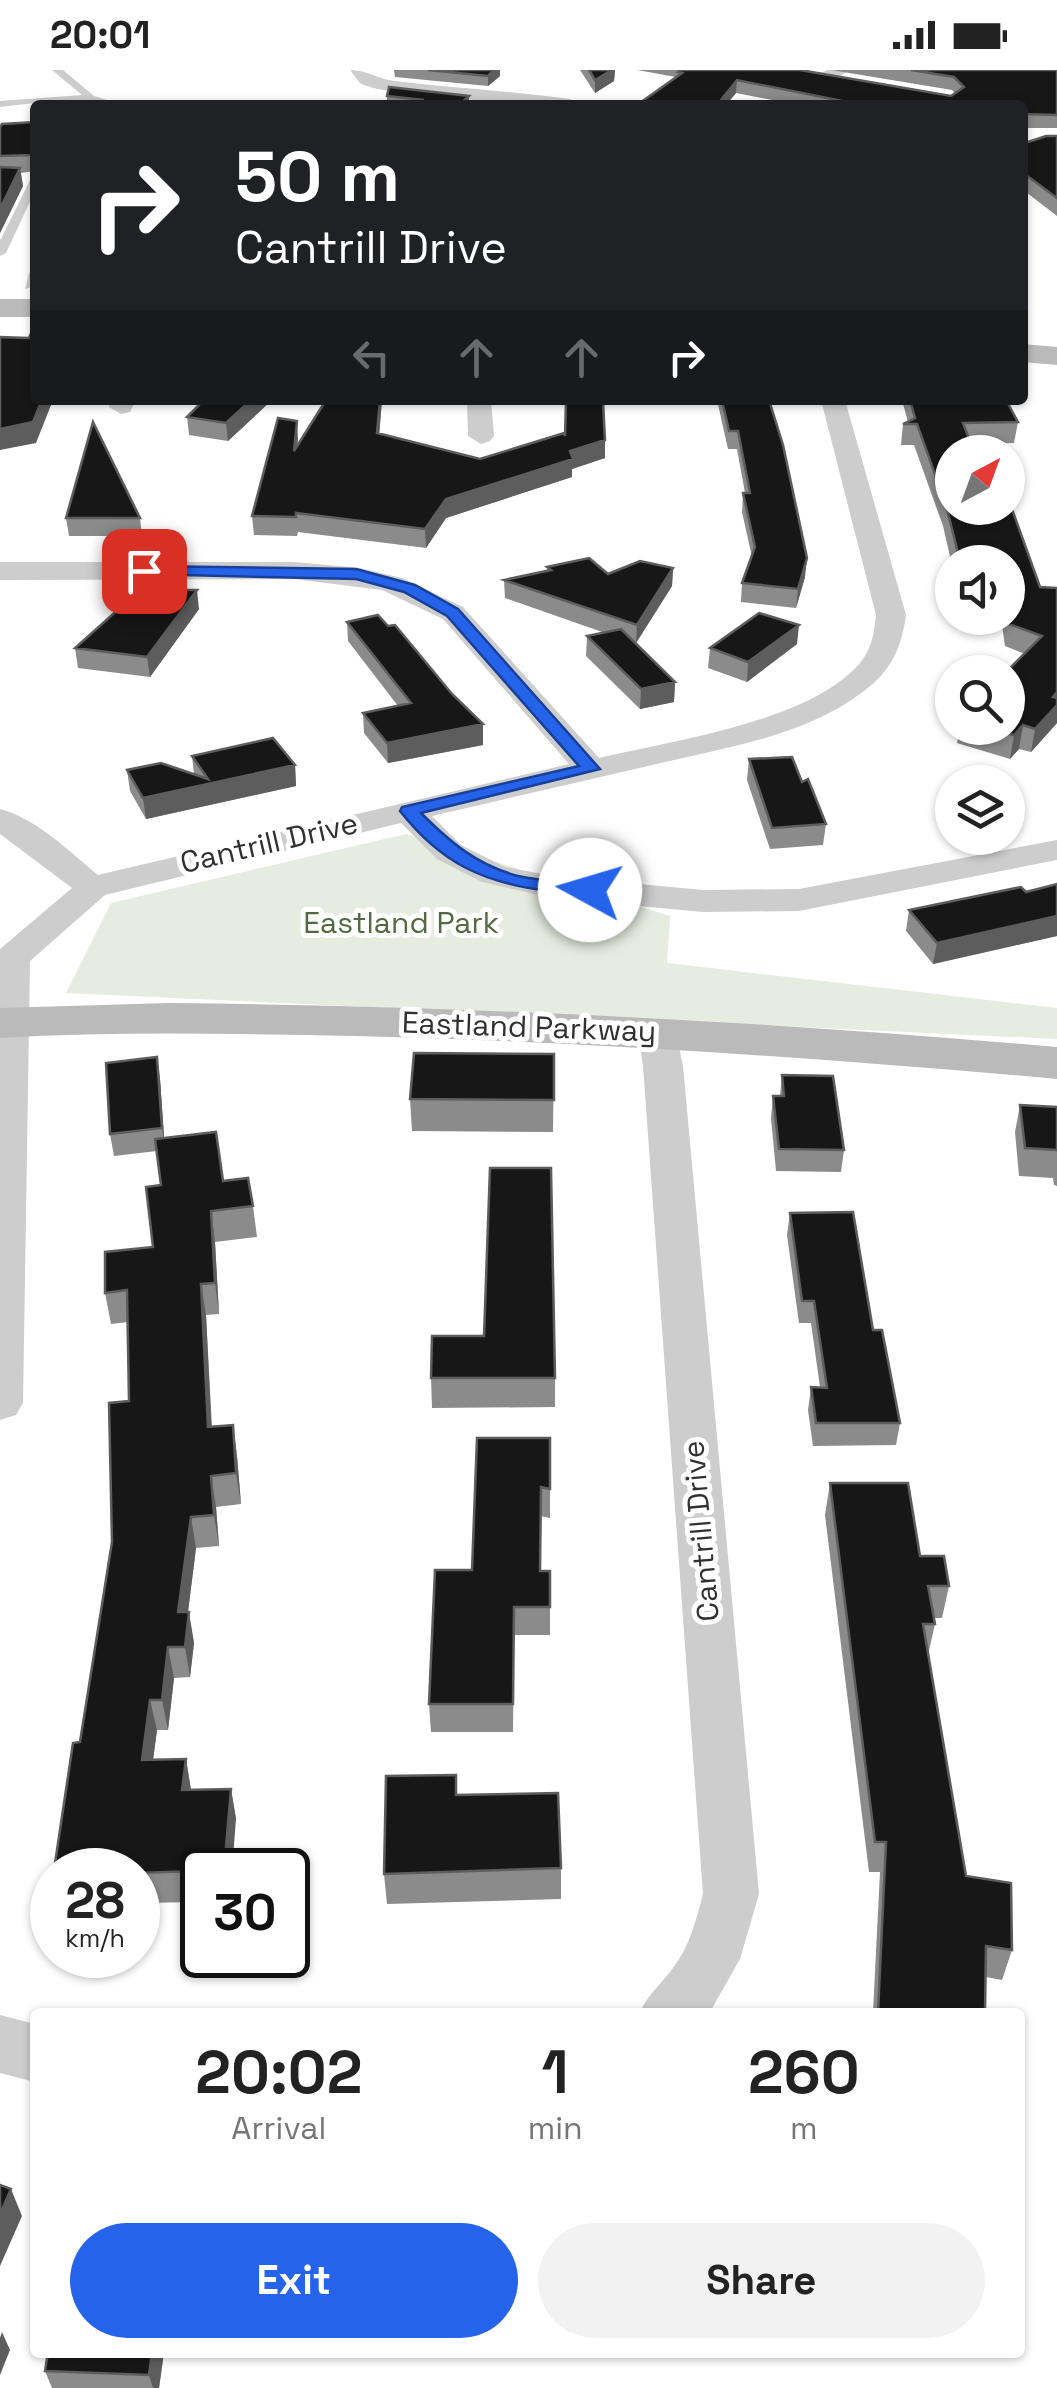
<!DOCTYPE html>
<html lang="en">
<head>
<meta charset="utf-8">
<style>
  :root { --surface:#fff; --page:#f2f2f2; --text:#222; --muted:#767676; --accent:#2563eb }
  body { margin:0; font-family:"Space Grotesk",sans-serif; background:var(--page); color:var(--text); height:100vh; display:flex; flex-direction:column; font-size:38px; white-space:nowrap }
  * { box-sizing:border-box; margin:0 }
  p { font-size:32px; color:var(--muted) }
  .icon { flex:none; width:55px; height:55px; fill:none; stroke:currentColor; stroke-width:2; stroke-linecap:round; stroke-linejoin:round }
  .map { position:relative; flex:1; overflow:hidden }
  .side { position:absolute; left:30px; top:1938px; width:995px; height:350px; display:flex; flex-direction:column; background:var(--surface); border-radius:10px; box-shadow:0 2px 8px #0004 }
  .side>* { flex:none }
  .banner { position:absolute; left:30px; top:30px; width:998px; height:305px; border-radius:10px; box-shadow:0 2px 8px #0004; background:#202124; color:#fff; overflow:hidden }
  .needle { width:65px; rotate:41deg }
  .controls { position:absolute; left:935px; top:365px; display:grid; gap:20px }
  .controls a { display:grid; place-items:center; width:90px; height:90px; border-radius:50%; background:var(--surface); box-shadow:0 2px 8px #0004; font-size:50px }
  .speed { position:absolute; left:30px; top:1778px; display:flex; gap:20px; font-size:50px; font-weight:700; text-align:center }
  .speed>* { display:grid; place-content:center; width:130px; height:130px; border-radius:50%; background:var(--surface); box-shadow:0 2px 8px #0004; line-height:1 }
  .speed small { font-size:25px; font-weight:400 }
  .speed .limit { border:5px solid #111; border-radius:15px; background:#fff; color:#111 }
  .pin { position:absolute; display:grid; place-items:center; width:85px; height:85px; color:#fff; margin:-42px; border-radius:20px; box-shadow:0 5px 15px #0006 }
  .me { position:absolute; width:110px; margin:-55px; rotate:276deg; stroke-linejoin:round; filter:drop-shadow(0 0 8px #0008) }
  .turn { display:flex; align-items:center; gap:35px; height:210px; padding:0 40px; font-size:45px }
  .turn .icon { width:130px; height:130px; stroke-width:2.5 }
  .turn b { display:block; font-size:70px; line-height:85px }
  .lanes { display:flex; align-items:center; height:95px; padding:0 40px; background:#0003; justify-content:center; gap:50px; direction:ltr }
  .lanes .off { opacity:.35 }
  .eta { display:flex; justify-content:space-evenly; align-items:center; height:170px; text-align:center }
  .eta b { font-size:60px; font-weight:700; line-height:70px }
  .button { display:flex; gap:20px; margin-top:auto; padding:20px 40px }
  .button a { flex:1; height:115px; border-radius:60px; background:var(--accent); color:#fff; font-size:40px; font-weight:700; line-height:115px; text-align:center }
  .button a+a { background:var(--page); color:var(--text) }
  .status { display:flex; justify-content:space-between; align-items:center; height:70px; padding:0 50px; background:var(--surface); direction:ltr }
  .status svg { height:28px; fill:currentColor }
  .map>svg:first-child { display:block }
  .green { fill:#e6ecdf }
  .lines { fill:none; stroke-linecap:round; stroke-linejoin:round }
  .lane { fill:#cdcdcd; fill-rule:evenodd }
  .street { fill:#cdcdcd; fill-rule:evenodd }
  .secondary { fill:#bababa; fill-rule:evenodd }
  .wall { fill:#8b8b8b }
  .shaded-wall { fill:#5d5d5d }
  .building { fill:#171717; stroke:#5d5d5d; stroke-width:2.5 }
  .route { fill:#2563eb; stroke:#184099; stroke-width:2.5 }
  .labels { text-anchor:middle; stroke-width:10; stroke-linejoin:round; paint-order:stroke }
  .street-label { font-size:30px; fill:#303030; stroke:#fff }
  .park-label { font-size:30px; fill:#536940; stroke:#fff }
</style>
</head>
<body>
<div class="status"><b>20:01</b><svg viewBox="0 0 49 12"><path d="M0 12V9h3v3zM5 12V6h3v6zM10 12V3h3v9zM15 12V0h3v12zM26 1h20v11H26zM47 4h2v5h-2z"/></svg></div>
<div class="map">
<svg width="1057" height="2318" viewBox="0 0 1057 2318">
  <rect width="100%" height="100%" fill="#fff"/>
  <path class="green" d="M406 764 670 846 667 893 1057 938V969L66 923 111 833Z"/>
  <g class="lines">
    <path class="lane" d="M52 0H63L94 26 124 35 60 30 0 37V31L82 25Z
      M35 107V121L6 183 0 186V171L30 110Z
      M35 199V216L25 219 29 203Z"/>
    <path class="street" d="M350 0C368 0 377 9 395 11 453 18 512 21 570 29L579 35C547 35 380 27 360 13 359 12 351 1 350 0Z
      M827 0H850L830 12H818V4Z
      M112 330H136L130 342 121 344 109 337Z
      M467 330H491L494 366 490 371 481 374 468 366Z
      M821 330H845L906 545C902 574 893 598 869 617 808 667 722 678 648 696 576 713 504 729 432 746L461 775 505 797 552 806 703 820 799 819 1057 770V790L799 841 703 842 552 828 482 812 437 789 401 753 105 825 30 891 23 1333 16 1345 0 1350V879L72 818 0 764V739C36 748 70 782 98 805L569 694 443 549 382 520 294 509 0 510V492H294L360 498 402 508 463 537 599 688C671 671 817 651 863 589 873 575 874 561 876 545Z
      M657 950 671 954 676 962 683 996 759 1824 740 1889 710 1942H640C649 1923 661 1914 673 1898 690 1876 696 1850 703 1824L643 996 638 962 643 954Z
      M0 1945 35 1954V2012L0 2003Z"/>
    <path class="secondary" d="M0 229H35V247H0Z
      M1022 274 1057 277V295L1022 292Z
      M170 933C466 936 762 951 1057 977V1009C823 988 590 972 355 966 237 964 118 961 0 968V938Z"/>
  </g>
  <path class="wall" d="M394 0H500V6L488 16 395 7Z
    M580 0H615L614 11 595 23Z
    M637 0H800L951 26 955 23 952 20 831 0H1057V58H1022V35H797L736 23 726 35H637L676 7Z
    M387 26 469 33 467 35H401L387 33Z
    M35 52V101L21 103 23 116 0 163V57Z
    M1057 66V146L1022 119V74Z
    M204 330H272L228 371 189 365 187 347Z
    M326 330H382L379 364 480 389 605 388 572 399V407L446 448 426 478 298 462 297 466 254 465 252 446 297 351V375Z
    M717 330H769L805 507 796 538 741 532 742 513 752 487 742 442 743 423H745L737 379H728Z
    M902 330H1006L1018 352 1014 373 971 374 952 382 1040 517 1057 653 1031 682 1019 679 1010 689 957 673 960 658H1008L1025 584 1005 576 1001 548H1008V492H952V495L943 456 914 375H901L903 354 908 352Z
    M66 448H140L142 466H69Z
    M547 497 608 504 673 498 672 516 636 573 675 612 674 632 640 639 586 586 587 566 605 563 505 528 504 510 547 501Z
    M179 520 199 539 150 607 78 598 75 578Z
    M347 552 483 675 388 693 364 663 363 643 398 636 348 571Z
    M797 574 747 612 708 598 710 578Z
    M192 686 295 695 296 716 146 749 130 721 127 700 194 704Z
    M749 689 802 712 826 754 823 775 770 779 747 710Z
    M1057 814V866L933 894 906 861 909 840 1026 822Z
    M554 984 553 1062 412 1061 410 1029Z
    M782 1005 844 1080 841 1102 776 1101 771 1048 773 1026H780Z
    M160 1009 164 1068 223 1111 253 1136 257 1167 215 1172 219 1244 206 1245 212 1357 233 1355 237 1386 241 1434 216 1437 219 1476 196 1478 188 1542 194 1573 190 1607 174 1608 168 1660H157L153 1690 186 1689 191 1720 231 1719 236 1749 202 1800V1832L138 1833V1800L80 1672 112 1472 129 1331 128 1252 111 1254 105 1223 153 1177 161 1115 157 1081 114 1086 110 1064Z
    M1020 1035 1057 1037V1116L1054 1115 1053 1108 1019 1106 1015 1062Z
    M790 1143 873 1260 900 1353 896 1375 813 1376 808 1340 811 1317H820L811 1253H799L787 1165Z
    M484 1266 555 1308V1337L432 1338 431 1308Z
    M550 1368V1448L540 1446V1501H550V1565H514L513 1662H431L429 1634 472 1500Z
    M830 1413 920 1486 949 1516 942 1548H933L935 1554 928 1585 966 1806 1012 1880 1002 1910 986 1907 985 1942H873L880 1802H869L825 1445Z
    M456 1725 561 1798V1829L387 1834 384 1804Z
    M164 2282 159 2318H52L45 2301Z
    M180 2282H216V2284Z"/>
  <path class="shaded-wall" d="M494 0H500V6L488 16V6Z
    M612 0H615L614 11 595 23V10Z
    M737 10 736 23 726 35H717Z
    M469 26V33L467 35H459Z
    M35 78V102L32 85Z
    M20 98 23 116 0 163V139Z
    M42 330H53L36 373 0 380V359Z
    M251 330H272L228 371 226 353Z
    M380 330H382L378 381 377 363Z
    M297 351 298 369 295 399 294 381Z
    M605 370V388L572 399V407L446 448 426 478 425 459 446 429 570 381Z
    M807 488 805 507 796 538 798 519Z
    M673 498 672 516 636 573 637 555Z
    M197 520 199 539 150 607 147 587Z
    M799 555 797 574 747 612 748 592Z
    M675 612 674 632 640 639 641 619Z
    M1057 622V653L1031 682 1035 659Z
    M483 654V675L388 693 387 673Z
    M1023 655 1019 679 1010 689 1014 665Z
    M295 695 296 716 146 749 143 728Z
    M1057 846V866L933 894 937 873Z
    M157 987 160 1009 165 1080 162 1058Z
    M211 1141 215 1172 219 1244 215 1213Z
    M201 1214 206 1245 213 1389 208 1357Z
    M233 1355 237 1386 241 1434 236 1403Z
    M211 1406 216 1437 219 1476 214 1445Z
    M191 1447 196 1478 184 1573 178 1542Z
    M189 1542 194 1573 190 1607 185 1577Z
    M168 1577 174 1608 168 1660 162 1630Z
    M150 1630 157 1660 149 1720 142 1690Z
    M186 1689 191 1720H182Z
    M231 1719 236 1749 232 1800H224Z
    M11 2119 22 2146 0 2196V2144Z
    M2 2262 10 2280 0 2305V2268Z
    M152 2282H164L159 2318H153L149 2305Z"/>
  <path class="building" d="M428 0H494L488 6Z
    M589 0H612L595 10Z
    M680 0H800L951 26 964 17 954 7 911 0H1057V45L1022 44V35H851L852 33 737 10 717 35H637L682 3 678 2Z
    M389 17 469 26 459 35H424L423 30 387 26Z
    M35 52V78L32 85 0 86V57L2 54Z
    M1046 66H1057V128L1022 102V74Z
    M0 97 20 98 0 139Z
    M35 254V330H42L33 352 0 359V267L29 268Z
    M204 330H251L226 353 187 347Z
    M326 330H380L377 363 480 389 564 363 565 366 566 330H603L605 370 570 381 573 389 446 429 425 459 296 443V447L252 446 278 348 297 351 294 381Z
    M722 330H769L783 375 807 488 798 519 742 513 755 477 743 423H750L738 361H729Z
    M910 330H1006L1018 352 963 353 974 382H952V438H1008V428L1040 517 1057 518V622L1053 627 1057 628V635L1035 659 1023 655 1014 665 989 658H1008L1006 602 1042 566 1009 554 1008 492H1000L999 483H958L946 435 917 354H903L915 348Z
    M93 352 140 448H66Z
    M589 488 608 504 640 491 673 498 637 555 504 510 551 500 547 497Z
    M179 516 178 520H197L147 587 75 578 140 520Z
    M759 543 799 555 748 592 710 578Z
    M378 545 388 556 395 555 452 624 483 654 387 673 363 643 411 633 347 552Z
    M621 559 675 612 641 619 587 566Z
    M273 668 295 695 143 728 127 700 161 693 208 709 192 686Z
    M792 687 802 712 808 709 826 754 772 758 749 689Z
    M1057 814V846L937 873 909 840 1021 817 1026 822Z
    M414 983 554 984V1030L410 1029Z
    M157 987 162 1058 110 1064 106 993Z
    M782 1005 833 1006 844 1080 779 1079 773 1026H784Z
    M1020 1035 1057 1037V1080L1025 1078Z
    M216 1062 223 1111 248 1108 253 1136 211 1141 215 1213 201 1214 208 1357 233 1355 236 1403 211 1406 214 1445 191 1447 178 1542H189L185 1577H168L162 1630H150L142 1690 186 1689 182 1720 231 1719 224 1800 138 1803V1800H54L73 1673 80 1672 112 1472 109 1333 129 1331 127 1220 105 1223V1182L153 1177 146 1117 161 1115 155 1069Z
    M490 1098H551L555 1308H431L432 1266H484Z
    M853 1142 873 1260H882L900 1353H816L811 1317 827 1318 814 1231H802L790 1143Z
    M477 1368H550V1419L541 1417 540 1501H550V1537H514L513 1634H429L435 1500H472Z
    M830 1413H908L920 1486H944L949 1516H928L935 1554H923L966 1806 1011 1813 1012 1880 986 1876 985 1942H878L886 1772H875Z
    M456 1705V1725L558 1723 561 1798 384 1804 386 1706Z
    M0 2115 11 2119 0 2144Z
    M48 2282H152L149 2305 45 2301Z"/>
  <path class="route" d="M144 496 356 499 415 515 458 539 600 699 421 743C451 773 477 795 518 806 544 812 571 811 596 816V825C581 827 564 823 549 821 483 813 441 793 400 741L402 737 579 696 447 546 404 522 356 509 138 504 136 501Z"/>
  <g class="labels">
    <g class="street-label">
      <text transform="translate(269 773) rotate(-13)" y="10">Cantrill Drive</text>
      <text transform="translate(529 957) rotate(2)" y="10">Eastland Parkway</text>
      <text transform="translate(701 1461) rotate(-95)" y="10">Cantrill Drive</text>
    </g>
    <g class="park-label">
      <text x="401" y="863">Eastland Park</text>
    </g>
  </g>
</svg>
<div class="controls">
<a><svg class="needle" viewBox="-14 -14 28 28"><path d="M0-13l5 13h-10z" fill="#e53935"/><path d="M0 13l5-13h-10z" fill="#767676"/></svg></a>
<a><svg class="icon" aria-label="sound" viewBox="0 0 24 24"><path d="M4 9h4l5-4v14l-5-4H4zM17 9q2 3 0 6"/></svg></a>
<a><svg class="icon" aria-label="search" viewBox="0 0 24 24"><circle cx="10" cy="10" r="6"/><path d="M15 15l6 6"/></svg></a>
<a><svg class="icon" aria-label="layers" viewBox="0 0 24 24"><path d="M12 4l9 5-9 5-9-5zM3 14l9 5 9-5"/></svg></a>
</div>
<div class="speed"><div>28<small>km/h</small></div><div class="limit">30</div></div>
<div class="pin" style="left:144px;top:501px;background:#d93025"><svg class="icon" aria-label="arrive" viewBox="0 0 24 24"><path d="M6 21V4h12l-3 4 3 4H6"/></svg></div>
<svg class="me" style="left:590px;top:820px" viewBox="-20 -20 40 40"><circle r="19" fill="#fff"/><path d="M0-13L10 11 0 6-10 11z" fill="#2563eb"/></svg>
<div class="banner">
<div class="turn"><svg class="icon" aria-label="right" viewBox="0 0 24 24"><path d="M7 20v-9h11M14 6l5 5-5 5"/></svg><div><b>50 m</b>Cantrill Drive</div></div>
<div class="lanes"><svg class="icon off" aria-label="left" viewBox="0 0 24 24"><path d="M17 20v-9H6M10 6l-5 5 5 5"/></svg><svg class="icon off" aria-label="ahead" viewBox="0 0 24 24"><path d="M12 20V5M6 11l6-6 6 6"/></svg><svg class="icon off" aria-label="ahead" viewBox="0 0 24 24"><path d="M12 20V5M6 11l6-6 6 6"/></svg><svg class="icon" aria-label="right" viewBox="0 0 24 24"><path d="M7 20v-9h11M14 6l5 5-5 5"/></svg></div>
</div>
<section class="side">
<div class="eta">
<div><b>20:02</b><p>Arrival</p></div>
<div><b>1</b><p>min</p></div>
<div><b>260</b><p>m</p></div>
</div>
<div class="button"><a>Exit</a><a>Share</a></div>
</section>
</div>
</body>
</html>
